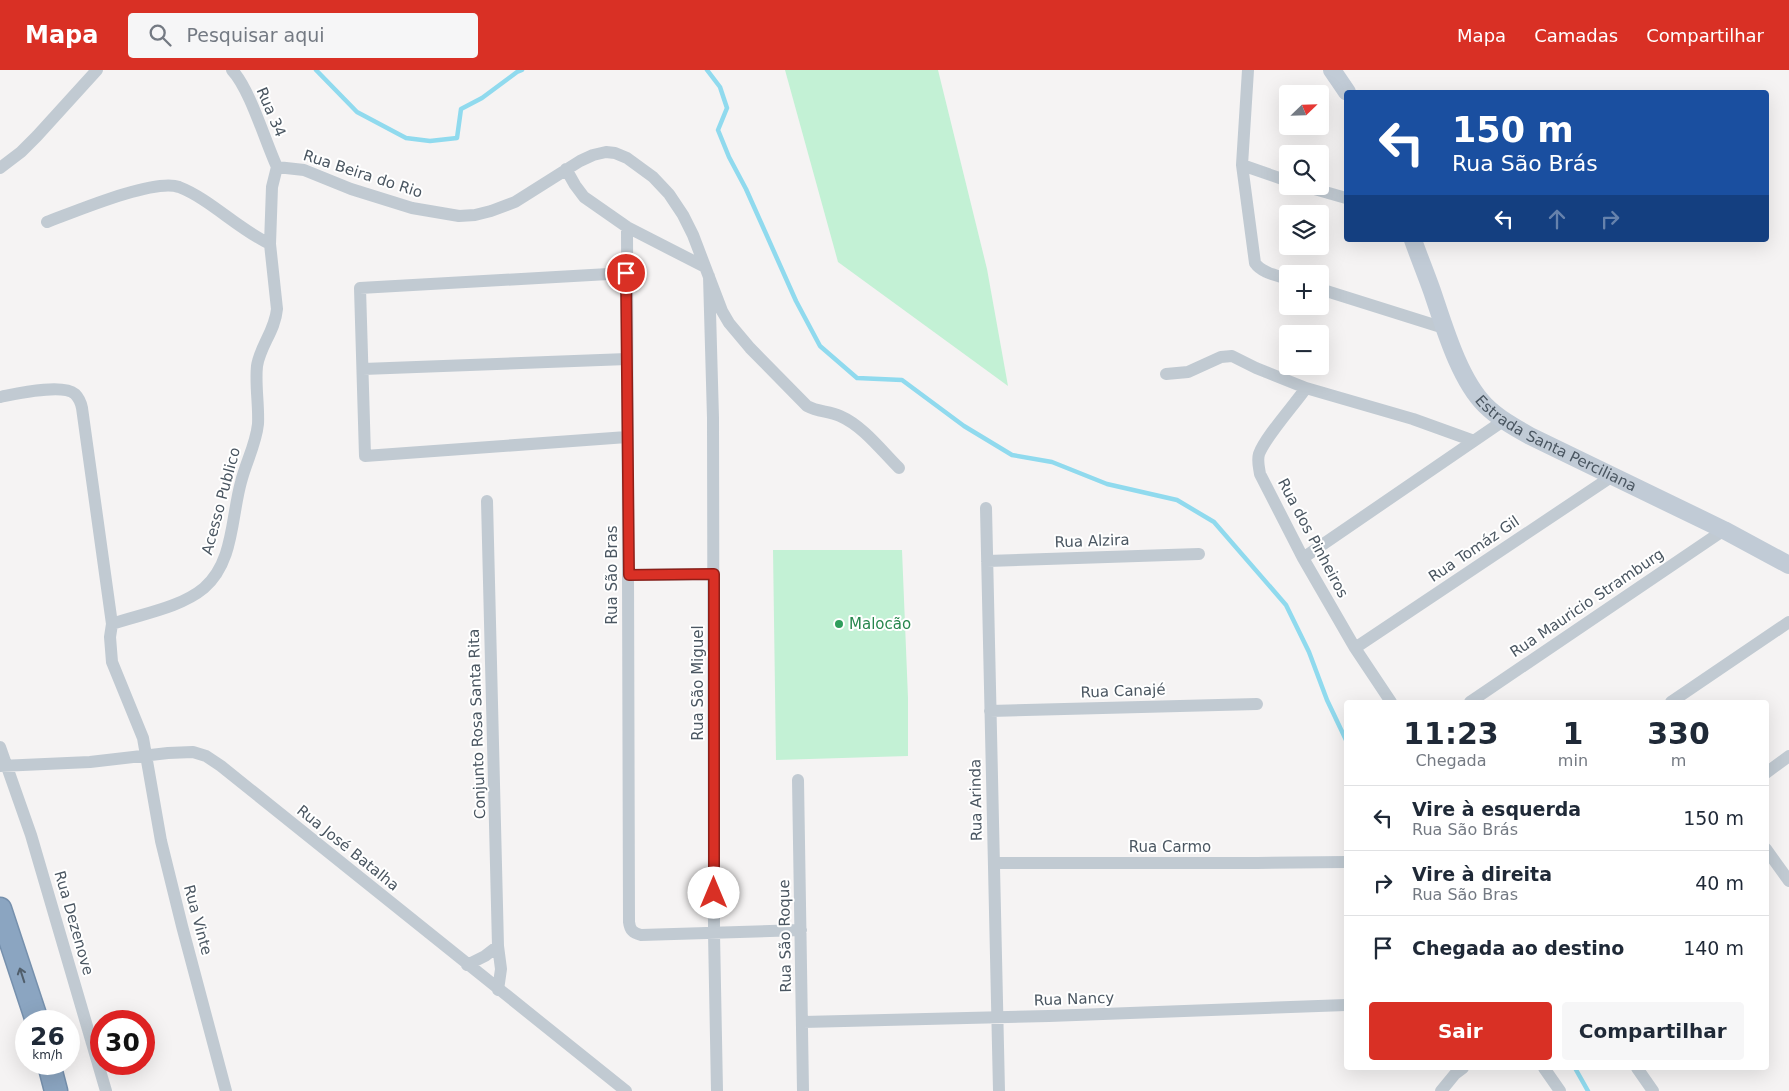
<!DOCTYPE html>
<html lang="pt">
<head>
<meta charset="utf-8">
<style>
  :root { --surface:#fff; --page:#f6f6f7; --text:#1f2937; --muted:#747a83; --line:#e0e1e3; --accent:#d93025 }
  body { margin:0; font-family:"DejaVu Sans",sans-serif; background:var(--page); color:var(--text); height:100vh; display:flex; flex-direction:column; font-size:19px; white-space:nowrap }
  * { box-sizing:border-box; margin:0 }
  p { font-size:16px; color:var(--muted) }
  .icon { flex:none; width:28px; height:28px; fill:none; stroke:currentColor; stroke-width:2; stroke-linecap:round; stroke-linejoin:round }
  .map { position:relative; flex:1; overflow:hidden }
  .details { position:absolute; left:1344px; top:630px; width:425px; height:370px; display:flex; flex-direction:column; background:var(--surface); border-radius:5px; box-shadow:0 5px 20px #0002 }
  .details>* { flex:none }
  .top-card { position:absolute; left:1344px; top:20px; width:425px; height:152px; border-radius:5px; box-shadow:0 5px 20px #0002; background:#1a4fa0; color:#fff; overflow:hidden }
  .needle { width:32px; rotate:67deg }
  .tools { position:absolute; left:1279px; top:15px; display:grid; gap:10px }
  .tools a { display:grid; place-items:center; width:50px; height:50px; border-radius:5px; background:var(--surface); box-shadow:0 5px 20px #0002; font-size:25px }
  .speed { position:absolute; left:15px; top:940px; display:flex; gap:10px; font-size:25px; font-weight:700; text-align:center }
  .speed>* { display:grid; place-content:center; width:65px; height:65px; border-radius:50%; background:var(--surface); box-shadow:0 5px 20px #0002; line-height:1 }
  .speed small { font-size:12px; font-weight:400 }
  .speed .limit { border:8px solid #d22; background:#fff; color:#111 }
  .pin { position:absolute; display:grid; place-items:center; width:42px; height:42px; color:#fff; margin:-21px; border:2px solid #fff; border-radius:50%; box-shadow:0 1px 5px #0007 }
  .me { position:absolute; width:55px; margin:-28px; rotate:0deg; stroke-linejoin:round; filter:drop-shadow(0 0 4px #0008) }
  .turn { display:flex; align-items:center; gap:18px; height:105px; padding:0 25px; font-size:22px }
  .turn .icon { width:65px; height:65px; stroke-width:2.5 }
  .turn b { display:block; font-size:35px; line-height:42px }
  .lanes { display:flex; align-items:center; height:48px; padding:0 25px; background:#0003; justify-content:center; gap:25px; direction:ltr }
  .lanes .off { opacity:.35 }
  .eta { display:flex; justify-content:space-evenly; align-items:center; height:85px; text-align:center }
  .eta b { font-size:30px; font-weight:600; line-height:35px }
  .action { display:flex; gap:10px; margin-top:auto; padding:10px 25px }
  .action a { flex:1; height:58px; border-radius:5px; background:var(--accent); color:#fff; font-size:20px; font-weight:600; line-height:58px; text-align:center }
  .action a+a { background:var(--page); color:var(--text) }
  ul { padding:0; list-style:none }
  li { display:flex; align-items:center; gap:15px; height:65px; padding:0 25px; border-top:1px solid var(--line) }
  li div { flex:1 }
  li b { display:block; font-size:19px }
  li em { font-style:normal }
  header { display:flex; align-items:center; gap:30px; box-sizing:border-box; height:70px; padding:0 25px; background:var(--accent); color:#fff }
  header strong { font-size:24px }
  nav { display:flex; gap:28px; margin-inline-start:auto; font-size:18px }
  .search { width:350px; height:45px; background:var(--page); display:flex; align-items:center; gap:12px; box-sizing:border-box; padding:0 18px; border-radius:5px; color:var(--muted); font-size:19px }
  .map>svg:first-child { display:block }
  .green { fill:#c3f1d5 }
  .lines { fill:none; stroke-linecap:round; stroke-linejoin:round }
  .stream { stroke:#90daee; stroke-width:4.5 }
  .highway-casing { stroke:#7690ad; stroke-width:25 }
  .street { stroke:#c1cad2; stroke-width:12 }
  .secondary { stroke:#c1cbd6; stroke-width:18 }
  .highway { stroke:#8ba5c1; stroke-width:22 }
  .oneway { stroke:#505e6b }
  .route-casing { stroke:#8d1f18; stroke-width:12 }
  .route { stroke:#d93025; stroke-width:9 }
  .leisure-dot { fill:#2e9e5b; stroke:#fff; stroke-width:2 }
  .labels { text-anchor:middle; stroke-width:4; stroke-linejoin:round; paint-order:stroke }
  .street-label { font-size:15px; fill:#4a5661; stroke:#fff }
  .leisure-label { font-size:15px; fill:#27864d; stroke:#fff; text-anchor:start }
</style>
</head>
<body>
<header>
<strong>Mapa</strong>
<div class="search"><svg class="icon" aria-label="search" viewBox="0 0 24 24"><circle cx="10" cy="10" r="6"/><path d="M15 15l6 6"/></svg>Pesquisar aqui</div>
<nav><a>Mapa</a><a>Camadas</a><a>Compartilhar</a></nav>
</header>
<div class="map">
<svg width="1789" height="1021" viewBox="0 0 1789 1021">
  <rect width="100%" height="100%" fill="#f5f3f3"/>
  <path class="green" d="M785 0H938L987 199 1008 316 838 192Z
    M773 480H902L908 628V686L776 690Z"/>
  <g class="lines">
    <path class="stream" d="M316 0 357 42 406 68 430 71 457 68 461 39 482 28 517 2 522 0
      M707 0 720 17 727 38 718 60 729 87 746 119 796 231 820 276 857 308 902 310 964 356 1012 385 1052 392 1107 414 1177 430 1214 452 1286 535 1309 582 1327 630 1346 670
      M1575 998 1588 1021"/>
    <defs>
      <path id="highway" d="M0 839 37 951
        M49 994 56 1021"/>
    </defs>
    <use href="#highway" class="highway-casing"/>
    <path class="street" d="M232 0C250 19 265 71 277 97
      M1242 95 1248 0
      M277 97 304 100 351 119 412 138 459 146 475 145 491 141 515 132 580 91 593 85 606 82 615 83 627 88 653 107 669 124 683 145 693 165 722 241 729 253 750 278 807 336C818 342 829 341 840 346 863 356 881 380 899 398
      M0 98 21 82 37 66 97 0
      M566 99 575 115 584 127 627 157 705 197
      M1288 111 1242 95 1255 193C1262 203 1276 205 1288 209
      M1304 116 1346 128
      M47 152C74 142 154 108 179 117 210 129 238 159 270 174L272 117 277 97
      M627 157 629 852C630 860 633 863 641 865L801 860
      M626 203 360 218 365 386 627 367
      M709 206 713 348 714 863 717 1021
      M1320 219 1444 258
      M363 299 627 289
      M1166 304 1188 302 1221 287 1232 286 1256 298 1306 318 1413 349 1474 371
      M1306 318C1295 334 1265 367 1259 384 1257 391 1259 397 1260 404L1303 488 1355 578 1391 632
      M0 327C16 324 62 313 75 324 79 328 81 333 82 338L112 554 110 567 112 592 143 668 161 771 182 856 226 1021
      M487 431 498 876 501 899 498 920
      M986 438 999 1021
      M1303 488 1503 351
      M987 491 1199 484
      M629 505 714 504
      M112 554C141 544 180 538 204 518 234 492 231 448 241 412 246 392 256 374 258 354 259 335 255 315 257 296 260 276 275 261 277 239L270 174
      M1355 578 1611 407
      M1470 632 1724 460
      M1671 632 1789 552
      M990 641 1257 634
      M0 677 31 765 106 1021
      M0 696 90 692 168 683 193 682 206 686 221 696 626 1021
      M1766 703 1789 686
      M798 710 803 1021
      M1766 779 1789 811
      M994 793H1257L1346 792
      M467 895 485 886 498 876
      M803 952 1049 946 1346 935
      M1544 998 1560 1021
      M1637 998 1653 1021
      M1441 1021 1455 1004 1463 998"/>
    <g class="secondary">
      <path d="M1332 0 1347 22"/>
      <path id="s1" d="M1413 170C1419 187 1426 204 1432 221 1444 256 1459 309 1485 335 1498 348 1514 357 1530 366L1724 460 1789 495"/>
    </g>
    <use href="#highway" class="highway"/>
  </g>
  <defs><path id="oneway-shaft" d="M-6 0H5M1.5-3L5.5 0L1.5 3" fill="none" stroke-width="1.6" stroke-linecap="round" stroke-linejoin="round" transform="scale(1.25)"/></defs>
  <use class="oneway" href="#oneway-shaft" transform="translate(22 905) rotate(-108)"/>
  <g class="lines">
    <defs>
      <path id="route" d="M626 203 629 505 714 504V823"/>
    </defs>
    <use href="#route" class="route-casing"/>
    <use href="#route" class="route"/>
  </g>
  <circle class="leisure-dot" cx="839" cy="554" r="5"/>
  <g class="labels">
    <g class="street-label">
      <text transform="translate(271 42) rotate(67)" y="5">Rua 34</text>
      <text transform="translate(363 104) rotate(18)" y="5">Rua Beira do Rio</text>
      <text dy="5" stroke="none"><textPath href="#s1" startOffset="262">Estrada Santa Perciliana</textPath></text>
      <text transform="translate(221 431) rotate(-75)" y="5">Acesso Publico</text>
      <text transform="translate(1313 468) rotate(62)" y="5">Rua dos Pinheiros</text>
      <text transform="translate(1092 471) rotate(-2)" y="5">Rua Alzira</text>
      <text transform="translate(1474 479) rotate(-34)" y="5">Rua Tomáz Gil</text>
      <text transform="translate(612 505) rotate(-90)" y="5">Rua São Bras</text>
      <text transform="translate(1587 533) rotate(-34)" y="5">Rua Mauricio Stramburg</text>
      <text transform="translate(698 613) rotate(-90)" y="5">Rua São Miguel</text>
      <text transform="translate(1123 621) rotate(-2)" y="5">Rua Canajé</text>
      <text transform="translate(477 654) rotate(-92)" y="5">Conjunto Rosa Santa Rita</text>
      <text transform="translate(976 730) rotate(-91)" y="5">Rua Arinda</text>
      <text x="1170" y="782">Rua Carmo</text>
      <text transform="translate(348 778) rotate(39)" y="5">Rua José Batalha</text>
      <text transform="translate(198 850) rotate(75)" y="5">Rua Vinte</text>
      <text transform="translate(74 853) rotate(74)" y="5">Rua Dezenove</text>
      <text transform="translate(785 866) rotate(-91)" y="5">Rua São Roque</text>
      <text transform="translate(1074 929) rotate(-2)" y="5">Rua Nancy</text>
    </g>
    <g class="leisure-label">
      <text x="849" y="559">Malocão</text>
    </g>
  </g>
</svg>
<div class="tools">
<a><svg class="needle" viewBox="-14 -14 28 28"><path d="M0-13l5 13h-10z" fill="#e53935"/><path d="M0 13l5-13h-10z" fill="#747a83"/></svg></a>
<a><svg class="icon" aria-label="search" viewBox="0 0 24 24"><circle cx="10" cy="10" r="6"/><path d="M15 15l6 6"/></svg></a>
<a><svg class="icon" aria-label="layers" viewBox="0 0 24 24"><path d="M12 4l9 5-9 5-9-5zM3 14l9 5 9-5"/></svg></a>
<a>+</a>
<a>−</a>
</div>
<div class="speed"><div>26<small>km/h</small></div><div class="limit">30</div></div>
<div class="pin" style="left:626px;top:203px;background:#d93025"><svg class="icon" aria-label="arrive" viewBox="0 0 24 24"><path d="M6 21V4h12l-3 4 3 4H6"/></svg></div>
<svg class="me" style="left:714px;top:823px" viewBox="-20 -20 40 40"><circle r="19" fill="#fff"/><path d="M0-13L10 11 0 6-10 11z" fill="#d93025"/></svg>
<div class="top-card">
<div class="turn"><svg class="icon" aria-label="left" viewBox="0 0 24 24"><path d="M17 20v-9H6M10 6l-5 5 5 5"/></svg><div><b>150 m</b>Rua São Brás</div></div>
<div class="lanes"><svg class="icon" aria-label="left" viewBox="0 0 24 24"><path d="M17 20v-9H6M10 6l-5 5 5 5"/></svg><svg class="icon off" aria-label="ahead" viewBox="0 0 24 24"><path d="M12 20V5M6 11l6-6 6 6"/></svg><svg class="icon off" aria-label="right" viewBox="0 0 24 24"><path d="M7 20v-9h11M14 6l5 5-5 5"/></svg></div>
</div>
<section class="details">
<div class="eta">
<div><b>11:23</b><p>Chegada</p></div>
<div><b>1</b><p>min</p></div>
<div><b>330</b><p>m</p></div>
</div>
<ul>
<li><svg class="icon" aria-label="left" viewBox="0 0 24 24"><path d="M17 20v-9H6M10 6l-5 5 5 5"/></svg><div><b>Vire à esquerda</b><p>Rua São Brás</p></div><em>150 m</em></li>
<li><svg class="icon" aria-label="right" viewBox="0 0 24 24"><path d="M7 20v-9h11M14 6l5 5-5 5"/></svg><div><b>Vire à direita</b><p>Rua São Bras</p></div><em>40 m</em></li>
<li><svg class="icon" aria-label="arrive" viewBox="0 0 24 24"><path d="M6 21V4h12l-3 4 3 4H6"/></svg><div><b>Chegada ao destino</b></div><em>140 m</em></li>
</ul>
<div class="action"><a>Sair</a><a>Compartilhar</a></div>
</section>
</div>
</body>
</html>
